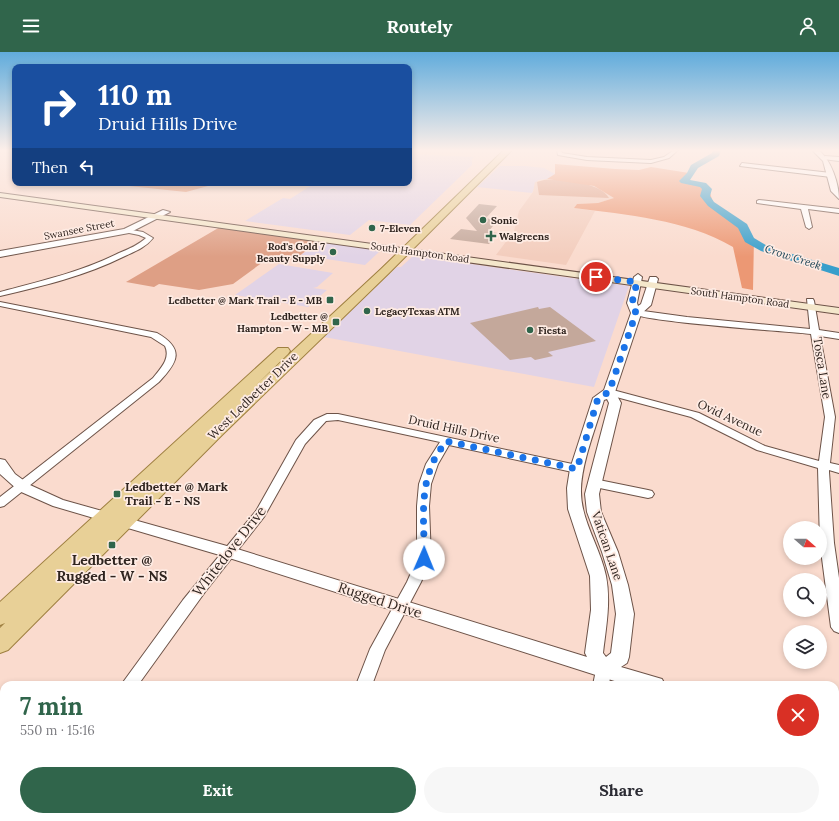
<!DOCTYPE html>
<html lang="en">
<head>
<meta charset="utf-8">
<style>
  :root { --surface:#fff; --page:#f7f7f7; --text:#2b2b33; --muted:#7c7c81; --accent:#30654b }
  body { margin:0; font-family:Lora,serif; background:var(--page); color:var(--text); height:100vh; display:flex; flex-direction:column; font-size:15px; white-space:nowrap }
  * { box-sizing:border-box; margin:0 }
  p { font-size:13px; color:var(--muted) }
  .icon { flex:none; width:22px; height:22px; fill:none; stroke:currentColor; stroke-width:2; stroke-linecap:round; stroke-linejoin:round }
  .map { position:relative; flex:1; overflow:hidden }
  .panel { position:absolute; left:0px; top:629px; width:839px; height:140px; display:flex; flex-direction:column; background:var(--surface); border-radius:12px 12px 0 0; box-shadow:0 2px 6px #0003 }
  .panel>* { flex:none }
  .top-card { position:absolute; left:12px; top:12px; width:400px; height:122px; border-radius:8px; box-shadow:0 2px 6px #0003; background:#1a4fa0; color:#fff; overflow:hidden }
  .needle { width:26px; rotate:110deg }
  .buttons { position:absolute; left:783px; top:469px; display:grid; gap:8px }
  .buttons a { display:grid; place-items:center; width:44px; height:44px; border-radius:50%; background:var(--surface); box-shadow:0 2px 6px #0003; font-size:20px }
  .pin { position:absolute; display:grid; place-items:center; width:34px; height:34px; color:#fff; margin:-17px; border:2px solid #fff; border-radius:50%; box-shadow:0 1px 4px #0007 }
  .me { position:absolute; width:44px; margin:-22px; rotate:1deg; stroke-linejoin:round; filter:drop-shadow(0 0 3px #0008) }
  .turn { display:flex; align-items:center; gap:14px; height:84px; padding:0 20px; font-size:18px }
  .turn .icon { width:52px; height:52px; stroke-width:2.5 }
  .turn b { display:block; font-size:28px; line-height:34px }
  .then { display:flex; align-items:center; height:38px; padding:0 20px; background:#0003; gap:8px; font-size:15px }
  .round { display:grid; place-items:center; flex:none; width:42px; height:42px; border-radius:21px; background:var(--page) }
  .summary { display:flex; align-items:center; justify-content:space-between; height:68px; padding:0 20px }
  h1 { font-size:24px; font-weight:800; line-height:30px; color:var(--accent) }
  .cta { display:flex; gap:8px; margin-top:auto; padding:8px 20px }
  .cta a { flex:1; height:46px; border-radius:24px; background:var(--accent); color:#fff; font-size:16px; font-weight:800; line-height:46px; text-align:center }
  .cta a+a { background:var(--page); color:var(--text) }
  header { display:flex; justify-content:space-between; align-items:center; height:52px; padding:0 20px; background:var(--accent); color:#fff; font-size:18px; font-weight:800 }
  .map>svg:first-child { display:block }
  .commercial { fill:#e1d3e6 }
  .built { fill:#f3cdbd }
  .green { fill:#de9f85 }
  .forest { fill:#ec9874 }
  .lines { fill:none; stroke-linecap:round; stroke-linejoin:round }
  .river { fill:#389fcb; fill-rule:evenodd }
  .building { fill:#c4a89b }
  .minor-casing { stroke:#6d5348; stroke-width:2 }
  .tertiary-casing { stroke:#6d5348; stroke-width:2 }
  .secondary-casing { stroke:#6d5348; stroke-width:2 }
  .primary-casing { stroke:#9e7f40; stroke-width:2 }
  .minor { fill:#fff; fill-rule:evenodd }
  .tertiary { fill:#fff; fill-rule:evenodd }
  .secondary { fill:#f4e7cb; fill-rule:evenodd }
  .primary { fill:#e8d097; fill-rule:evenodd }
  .route { stroke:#1a73e8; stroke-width:7; stroke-dasharray:0 12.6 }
  .poi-dot { fill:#30654b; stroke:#feebe3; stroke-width:1.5 }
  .labels { text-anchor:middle; stroke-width:3.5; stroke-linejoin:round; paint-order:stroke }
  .far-poi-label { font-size:10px; font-weight:bold; fill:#2f241f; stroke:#feebe3; text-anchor:start }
  .far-street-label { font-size:10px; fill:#2f241f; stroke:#feebe3 }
  .far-water-label { font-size:11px; font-style:italic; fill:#133e51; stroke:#feebe3 }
  .street-label { font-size:12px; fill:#2f241f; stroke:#feebe3 }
  .poi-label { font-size:12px; font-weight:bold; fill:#2f241f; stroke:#feebe3; text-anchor:start }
  .near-street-label { font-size:14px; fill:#2f241f; stroke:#feebe3 }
  .near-poi-label { font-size:14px; font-weight:bold; fill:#2f241f; stroke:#feebe3 }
</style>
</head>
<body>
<header><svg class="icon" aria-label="menu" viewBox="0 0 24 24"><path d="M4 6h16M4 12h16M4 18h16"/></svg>Routely<svg class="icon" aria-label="person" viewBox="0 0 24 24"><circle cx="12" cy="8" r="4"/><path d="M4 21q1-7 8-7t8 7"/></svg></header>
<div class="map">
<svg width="839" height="769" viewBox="0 0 839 769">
  <rect width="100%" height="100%" fill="#fadbce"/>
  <path class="commercial" d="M409 102 474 105 472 107V113L410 173 369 168 350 183 245 169 283 146 290 147 315 131H409Z
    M500 114H525L544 116 555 122 547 127 538 128 532 141 477 135Z
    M319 189 378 197 380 199 365 213 301 203Z
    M413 204 629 234 594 335 324 285 397 215H401Z
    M279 212 333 221 317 235 313 236 327 238 308 255 235 243Z"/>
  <path class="built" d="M547 127 594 134 615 146 598 151 577 152 574 156 595 159 566 213 496 203 514 179 519 159 533 140 535 130Z
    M835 705 839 706V769H731V765H835Z"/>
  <path class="green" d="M544 128C561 127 600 130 609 146L539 143 537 130Z
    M220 175 319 189 294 208 285 207 279 212 263 210 233 232 199 238 159 232 154 235 126 230Z"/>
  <path class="forest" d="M555 112 615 117 639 118 651 115 689 121 686 129 708 134 714 154 740 171 747 185 754 186 753 238 742 236 733 195C685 167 627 163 574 156L577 152 598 151 614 146 594 134 547 127 555 122Z
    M101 131H219L186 140Z"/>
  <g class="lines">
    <path class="river" d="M713 98H721L719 104 698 116 690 128 706 131 712 137 710 144 714 150 747 172 754 186 769 195 839 216V224L761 199 745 190 738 176 708 154 700 144 702 137 700 135 681 131 679 129 687 121 691 113 712 101Z"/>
  </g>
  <path class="building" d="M479 152 497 154 486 166 497 169 488 180 498 181 489 192 450 187 461 177 477 179 466 166Z
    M538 255 539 257 550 255 596 289 548 300 553 304 535 308 531 305 510 308 470 271Z"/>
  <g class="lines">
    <defs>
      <path id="minor" d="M557 98H561L562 101 587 105 651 108 664 105 674 98H678L669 106 651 111 587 108 558 103Z
        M825 104 839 105V109L823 107Z
        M742 111 831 121 834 123 831 125 740 114Z
        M759 148 839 157V161L808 157 812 175 809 177 806 175 801 157 757 151V149Z
        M126 177 143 180 153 186C146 195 136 199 125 204 85 224 43 234 0 244V240C41 229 81 220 119 201 129 197 138 193 146 186L139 183 124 180V178Z
        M807 247H813L814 249 819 278 839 281V287L820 284 835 365 830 411 839 413V421L829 418V420L834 491 839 526V581L834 579 831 575 820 491 818 416 757 398 691 365 605 342 604 340 609 337 699 361 765 394 819 409 825 365 811 282C787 279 641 270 632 261L636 258 687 265 810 277Z
        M0 250 157 281C185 297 178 310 159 330L4 454 0 455V445L153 326C160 317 171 307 165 294L151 285 0 254Z
        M327 362H338L577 413 583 417 577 421 449 393 438 412 431 432 429 454 431 507 421 530 385 598 372 633H356L370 597 407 530 417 507V454L419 432 426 412 440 390 338 368 326 369 305 392 264 465 205 540 138 633H121L183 548 256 459 296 388 314 368Z
        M594 427 648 438 652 439 654 442 652 445 648 446 590 434 588 431 590 428Z
        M603 611 609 613 611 618 609 633H593L597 613Z
        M24 765H45L43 769H22Z
        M314 765H334L332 769H312Z
        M572 765H592V769H572Z"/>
      <path id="tertiary" d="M812 98H818C831 107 839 132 839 147L831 139 823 109Z
        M163 158 170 160 129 181 0 205V199L124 177Z
        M638 222 642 225 637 251 638 254 641 252 650 225H656L658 227 651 253 641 262 615 340 621 351 599 442 601 460 618 500 628 533 634 562 629 605 627 611 621 615 662 627 665 633H627L223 504 53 454 19 439 0 422V407L5 408 15 422 30 433 63 448 234 496 587 605 585 601 591 558 590 524 568 457 567 436 570 417 593 346 604 338 631 261 627 251 634 225ZM607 347 609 351 585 442 587 460 602 500 612 533 616 562 611 601 606 605 603 601C606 575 611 550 606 524 600 494 580 468 581 437 582 409 596 375 604 348Z
        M835 674 839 675V695L835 694Z"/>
      <path id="secondary" d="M0 141 839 256V262L0 145Z"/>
      <path id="primary" d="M504 98H512L389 221 222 383 8 598 0 601V576L5 571 0 573V550L278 296H288L290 299 288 302 256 333 381 217Z"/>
    </defs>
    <use href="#minor" class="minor-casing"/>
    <use href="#tertiary" class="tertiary-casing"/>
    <use href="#secondary" class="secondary-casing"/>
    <use href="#primary" class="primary-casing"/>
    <use href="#minor" class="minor"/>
    <use href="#tertiary" class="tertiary"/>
    <use href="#secondary" class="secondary"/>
    <use href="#primary" class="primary"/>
  </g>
  <linearGradient id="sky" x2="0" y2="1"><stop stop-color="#61acdc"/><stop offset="0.48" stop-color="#fdefe9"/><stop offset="1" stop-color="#fdefe9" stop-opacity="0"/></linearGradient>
  <rect width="839" height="205" fill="url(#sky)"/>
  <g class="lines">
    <path class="route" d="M424 507C425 476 419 443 432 413 435 404 441 397 446 389L577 417 598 346 609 340 636 261 632 251 637 230 596 225"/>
  </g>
  <g class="poi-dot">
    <circle cx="483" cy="168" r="4"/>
    <circle cx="372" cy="176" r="4"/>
    <path d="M489 178h4v4h4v4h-4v4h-4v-4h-4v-4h4z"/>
    <circle cx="333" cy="200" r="4"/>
    <rect x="326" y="244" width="8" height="8" rx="2"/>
    <circle cx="367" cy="259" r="4"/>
    <rect x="332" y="266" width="8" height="8" rx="2"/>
    <circle cx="530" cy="278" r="4"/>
    <rect x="113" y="438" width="8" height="8" rx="2"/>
    <rect x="108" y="489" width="8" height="8" rx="2"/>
  </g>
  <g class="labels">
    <g class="far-poi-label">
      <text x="491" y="172">Sonic</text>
      <text x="380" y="180">7-Eleven</text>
      <text x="499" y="188">Walgreens</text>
      <text x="325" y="198" text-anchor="end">Rod's Gold 7<tspan x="325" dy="12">Beauty Supply</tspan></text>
      <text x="322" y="252" text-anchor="end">Ledbetter @ Mark Trail - E - MB</text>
      <text x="375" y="263">LegacyTexas ATM</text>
      <text x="328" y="268" text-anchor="end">Ledbetter @<tspan x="328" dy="12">Hampton - W - MB</tspan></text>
      <text x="538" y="282">Fiesta</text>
    </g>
    <g class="far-street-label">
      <text transform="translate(79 177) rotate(-11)" y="4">Swansee Street</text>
      <text transform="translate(420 200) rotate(8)" y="4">South Hampton Road</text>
      <text transform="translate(740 245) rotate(8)" y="4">South Hampton Road</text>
    </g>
    <g class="far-water-label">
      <text transform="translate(793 205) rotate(18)" y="4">Crow Creek</text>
    </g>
    <g class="street-label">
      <text transform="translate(822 316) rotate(81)" y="4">Tosca Lane</text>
      <text transform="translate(253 344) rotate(-44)" y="4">West Ledbetter Drive</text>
      <text transform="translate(730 366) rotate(25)" y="4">Ovid Avenue</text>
      <text transform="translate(454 377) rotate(12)" y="4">Druid Hills Drive</text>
      <text transform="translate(607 494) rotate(71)" y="4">Vatican Lane</text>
    </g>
    <g class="poi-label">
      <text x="125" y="439">Ledbetter @ Mark<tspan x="125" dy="14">Trail - E - NS</tspan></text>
    </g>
    <g class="near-street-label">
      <text transform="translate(229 499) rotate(-52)" y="5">Whitedove Drive</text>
      <text transform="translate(380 548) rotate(18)" y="5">Rugged Drive</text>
    </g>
    <g class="near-poi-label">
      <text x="112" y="513">Ledbetter @<tspan x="112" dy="16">Rugged - W - NS</tspan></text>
    </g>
  </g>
</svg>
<div class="buttons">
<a><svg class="needle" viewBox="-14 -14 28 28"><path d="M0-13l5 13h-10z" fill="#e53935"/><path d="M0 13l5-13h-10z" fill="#7c7c81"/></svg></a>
<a><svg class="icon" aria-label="search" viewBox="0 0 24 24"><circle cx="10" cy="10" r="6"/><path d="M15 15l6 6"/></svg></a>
<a><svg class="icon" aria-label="layers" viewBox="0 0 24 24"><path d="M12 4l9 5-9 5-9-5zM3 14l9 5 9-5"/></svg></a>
</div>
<div class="pin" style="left:596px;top:225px;background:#d93025"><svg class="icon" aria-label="arrive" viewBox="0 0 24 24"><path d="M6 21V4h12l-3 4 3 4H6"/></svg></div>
<svg class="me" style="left:424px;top:507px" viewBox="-20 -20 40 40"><circle r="19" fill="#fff"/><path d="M0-13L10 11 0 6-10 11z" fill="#1a73e8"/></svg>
<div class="top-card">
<div class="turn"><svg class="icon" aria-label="right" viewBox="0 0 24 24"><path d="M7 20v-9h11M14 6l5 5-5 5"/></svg><div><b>110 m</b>Druid Hills Drive</div></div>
<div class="then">Then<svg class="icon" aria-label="left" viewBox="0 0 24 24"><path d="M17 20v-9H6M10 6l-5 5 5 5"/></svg></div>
</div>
<section class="panel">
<div class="summary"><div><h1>7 min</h1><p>550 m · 15:16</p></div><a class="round" style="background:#d93025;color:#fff"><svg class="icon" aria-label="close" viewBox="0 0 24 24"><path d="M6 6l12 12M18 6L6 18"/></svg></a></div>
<div class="cta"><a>Exit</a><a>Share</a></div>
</section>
</div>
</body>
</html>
